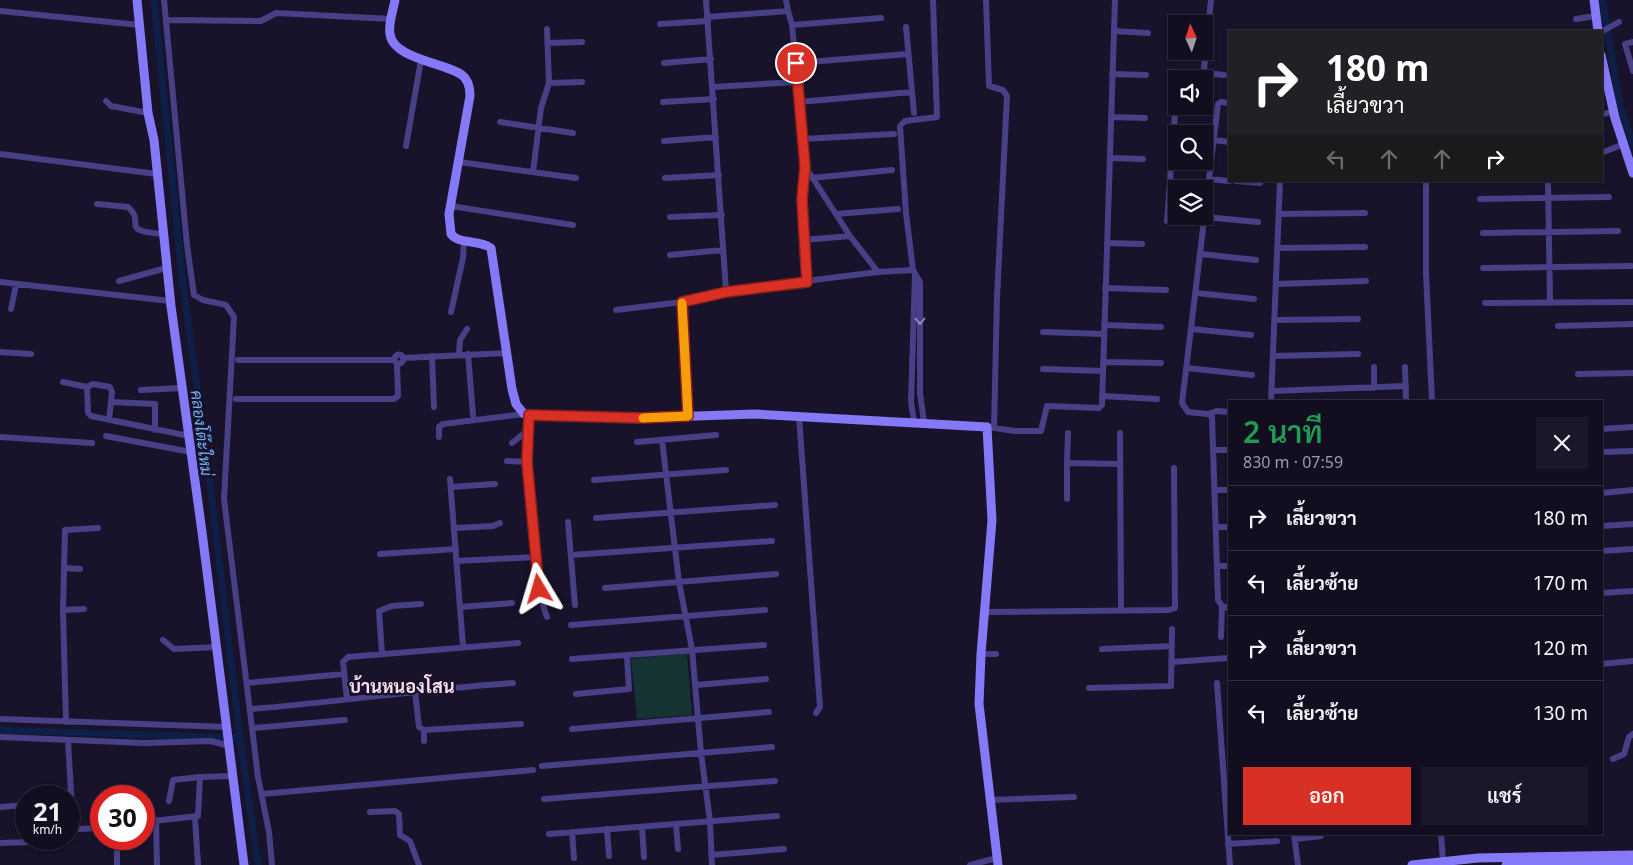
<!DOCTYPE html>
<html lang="th">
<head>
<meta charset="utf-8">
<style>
  :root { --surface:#120e20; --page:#1b1729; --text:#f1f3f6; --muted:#9c9ca5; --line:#312e3e; --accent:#d93025 }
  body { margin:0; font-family:"Noto Sans",Sarabun,sans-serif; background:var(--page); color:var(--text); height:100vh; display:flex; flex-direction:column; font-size:19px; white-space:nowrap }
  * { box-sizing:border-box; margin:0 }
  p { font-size:16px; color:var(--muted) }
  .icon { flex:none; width:28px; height:28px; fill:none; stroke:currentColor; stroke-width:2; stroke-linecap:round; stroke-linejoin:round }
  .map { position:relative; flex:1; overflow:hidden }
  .sheet { position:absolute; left:1228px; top:400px; width:375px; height:435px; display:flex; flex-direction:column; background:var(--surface); border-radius:0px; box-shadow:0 1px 4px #0004,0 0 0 1px var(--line) }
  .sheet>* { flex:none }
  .top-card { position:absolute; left:1228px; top:30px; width:375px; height:152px; border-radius:0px; box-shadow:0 1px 4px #0004,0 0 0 1px var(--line); background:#202124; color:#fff; overflow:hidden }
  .needle { width:32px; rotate:357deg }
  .buttons { position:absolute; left:1168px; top:15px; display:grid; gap:10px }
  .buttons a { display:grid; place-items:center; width:45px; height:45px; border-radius:0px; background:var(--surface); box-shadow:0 1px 4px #0004,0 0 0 1px var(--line); font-size:25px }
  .speed { position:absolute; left:15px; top:785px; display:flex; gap:10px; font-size:25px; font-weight:700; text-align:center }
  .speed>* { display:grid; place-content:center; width:65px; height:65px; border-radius:50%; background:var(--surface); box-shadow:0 1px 4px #0004,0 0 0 1px var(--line); line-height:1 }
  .speed small { font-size:12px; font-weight:400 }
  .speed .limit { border:8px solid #d22; background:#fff; color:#111 }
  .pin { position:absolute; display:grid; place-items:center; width:42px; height:42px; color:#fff; margin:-21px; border:2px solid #fff; border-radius:50%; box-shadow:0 1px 5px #0007 }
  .me { position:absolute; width:55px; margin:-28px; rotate:353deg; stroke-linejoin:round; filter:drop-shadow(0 0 4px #0008) }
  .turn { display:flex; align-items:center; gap:18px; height:105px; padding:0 15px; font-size:22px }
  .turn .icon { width:65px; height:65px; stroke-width:2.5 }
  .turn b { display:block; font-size:35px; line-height:42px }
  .lanes { display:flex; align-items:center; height:48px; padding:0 15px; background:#0003; justify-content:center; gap:25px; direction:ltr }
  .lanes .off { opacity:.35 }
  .round { display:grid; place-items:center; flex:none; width:52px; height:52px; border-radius:0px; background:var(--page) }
  .head { display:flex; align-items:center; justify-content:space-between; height:85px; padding:0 15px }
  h1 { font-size:30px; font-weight:600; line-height:38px; color:#1e9e55 }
  .button { display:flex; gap:10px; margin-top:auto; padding:10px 15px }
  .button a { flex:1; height:58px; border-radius:0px; background:var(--accent); color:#fff; font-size:20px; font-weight:600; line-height:58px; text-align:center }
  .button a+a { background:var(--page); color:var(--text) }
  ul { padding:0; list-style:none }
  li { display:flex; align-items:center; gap:15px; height:65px; padding:0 15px; border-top:1px solid var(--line) }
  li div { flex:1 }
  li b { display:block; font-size:19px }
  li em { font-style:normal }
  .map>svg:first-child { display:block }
  .green { fill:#163333 }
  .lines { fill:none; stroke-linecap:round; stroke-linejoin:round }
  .canal { stroke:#0e1f47; stroke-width:7 }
  .street { stroke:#474086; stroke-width:6 }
  .secondary { stroke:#8579f8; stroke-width:9 }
  .oneway { stroke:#8d87bc }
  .route-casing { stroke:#8d1f18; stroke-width:12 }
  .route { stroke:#d93025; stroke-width:9 }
  .slow { stroke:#f59e0b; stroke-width:9 }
  .labels { text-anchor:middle; stroke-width:5; stroke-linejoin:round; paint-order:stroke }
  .water-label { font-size:16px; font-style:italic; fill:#71b0f7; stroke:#18122a }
  .quarter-label { font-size:18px; font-weight:bold; fill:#fddff0; stroke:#18122a }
</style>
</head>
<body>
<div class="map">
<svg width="1633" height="865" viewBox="0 0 1633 865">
  <rect width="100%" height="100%" fill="#18122a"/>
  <path class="green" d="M687 653 692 715 637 719 631 659Z"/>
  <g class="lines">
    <path class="canal" d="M154 0 183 286 209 474 240 738 258 865
      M1602 0 1620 105 1633 145
      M0 730 240 738"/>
    <path class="street" d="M164 0 187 245 194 295 203 300 226 305 234 317 224 499 258 777 269 832 272 865
      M706 0 726 291
      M786 0 788 11
      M986 0 989 86 1003 90 1007 96 997 298 994 428
      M0 11 139 25
      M708 17 788 11 792 25 805 166 850 236 878 272
      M1576 19 1596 16
      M166 20 261 21 276 13 391 19
      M660 24 708 21
      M792 25 881 18
      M906 27 914 113
      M1114 31 1148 33
      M1601 32 1619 22
      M1633 42 1625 44 1633 71
      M548 43 582 42
      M664 63 711 59
      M796 63 908 54
      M1204 73 1224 75
      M1112 74 1146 75
      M1203 79 1211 0
      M549 83 582 82
      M713 87 797 82
      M106 101 111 106 148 113
      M663 102 714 99
      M799 102 912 92
      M1229 103 1221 102 1218 104 1182 403 1188 412 1208 414 1212 417 1218 600 1222 606 1229 608
      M1601 115 1614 111
      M1111 117 1145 118
      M500 122 573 133
      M802 139 894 134
      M1214 140 1229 142
      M664 141 716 137
      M406 146 421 60
      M1601 153 1624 144
      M0 154 157 174
      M1110 158 1143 159
      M459 162 576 178
      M805 166 802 200 807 282
      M533 172 541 108 549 83 547 29
      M665 178 719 175
      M812 178 892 170
      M1209 179 1229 181
      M1236 181 1260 183
      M1426 181V273L1432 401
      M1548 181 1550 302
      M1480 199 1609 197
      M97 204 128 207C147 224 117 230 163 234
      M451 206 573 225
      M836 214 898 209
      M1279 214 1365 213
      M670 217 722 215
      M1205 217 1258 222
      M1167 221 1176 100
      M1483 233 1618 231
      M804 240 850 236
      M1107 243 1142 244
      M1278 248 1365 247
      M1201 254 1256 260
      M670 255 723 250
      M1483 268 1631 266
      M913 270 906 213 900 126 905 121 937 117 933 0
      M119 281 166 268
      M0 282 170 301
      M1276 284 1366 281
      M1105 288 1166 290
      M1196 293 1254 299
      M682 302 689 415
      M1485 303 1633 302
      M11 309 16 285
      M616 310 682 302 726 291 878 272 913 270 920 282V393L924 422
      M451 312 463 258 464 240
      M1275 320 1358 319
      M1104 325 1161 327
      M1558 326 1633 324
      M1192 329 1251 335
      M1043 332 1104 334
      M0 352 31 354
      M459 354 460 340 467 329
      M468 354 473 415
      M394.5 359a4.5 4.5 0 1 1 9 0a4.5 4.5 0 1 1-9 0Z
      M432 356 434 407
      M1273 356 1358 354
      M403 358 507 353
      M238 360H394
      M1103 362 1161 363
      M1374 367V388
      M1405 367 1406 401
      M1187 368 1252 375
      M1043 369 1103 371
      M1578 374 1633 373
      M63 382 87 387 88 413 91 416 189 436
      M87 387 93 384 110 387 112 392 109 420
      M141 390 182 388
      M1272 391 1406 386
      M1102 396 1157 399
      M236 399H394L398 396 397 364
      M1271 401 1280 181
      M112 402 155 404V430
      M1208 414 1217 411 1229 412
      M529 415C522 449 529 485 532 519 535 552 535 587 547 617
      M799 416 820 707 816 713
      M914 421 911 402 915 274
      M987 427 1015 431H1041L1047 406 1099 408 1102 405 1115 0
      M1601 429 1633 427
      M1068 433 1067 463 1120 464
      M1120 433 1121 610
      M106 436 191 452
      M0 437 92 443
      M439 437V427L443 424 524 414
      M662 440 679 582 692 649 701 753 710 821 712 865
      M637 442 716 435
      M512 443 528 430
      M1214 450H1229
      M1601 452 1633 451
      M507 461 527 462
      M1067 463V499
      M450 479 463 646
      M594 480 726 470
      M451 487 495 484
      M1216 490H1229
      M1601 493 1633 490
      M596 518 775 505
      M568 522 575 605
      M1601 526 1633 524
      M1217 527H1229
      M455 528 493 526 500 523
      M1601 551 1633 549
      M380 554 456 549
      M571 555 772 541
      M457 561 535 557
      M1217 566H1229
      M64 568 80 569
      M605 588 776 574
      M1601 593 1633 591
      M460 607 512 603
      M63 610 84 609
      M985 612 1169 610 1175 608 1174 468
      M571 625 765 610
      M1221 637 1222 606
      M163 640 174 649 217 647
      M1102 649 1172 646
      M382 654 379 611 392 606 421 604
      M981 654H996
      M572 659 764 645
      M1172 662 1229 658
      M1601 664 1633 661
      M247 683 344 674
      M1217 683 1230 865
      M696 685 766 679
      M1089 688 1171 686 1172 629
      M415 692 419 727 424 730 521 724
      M576 694 629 689 627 656
      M347 699 343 662 348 657 518 643
      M251 709C338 702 425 689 513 683
      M0 719 227 727
      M66 722 63 610 65 530 98 528
      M253 728 345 720
      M572 729 769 712
      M424 730V741
      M0 737 144 743 211 741 229 746
      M68 741 73 826 78 829 101 828
      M1613 759 1624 754 1629 737 1633 734
      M542 766 772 747
      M262 794 533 770
      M544 799 775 781
      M990 800 1074 797
      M169 801 173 780 200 777
      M0 807 26 805
      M370 812 395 811 399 814 400 835 410 841 419 865
      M195 818 198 865
      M156 820 157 865
      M144 822 198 816 200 777 233 776
      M676 824 678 849
      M642 827 644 857
      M607 829 609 856
      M572 832 574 858
      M549 834 777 816
      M1294 834 1298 865
      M1441 834 1443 861
      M117 839V865
      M1295 839 1321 836
      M0 843 29 842
      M1228 844 1277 841
      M711 855 784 849
      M970 865 997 858"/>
    <path class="secondary" d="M137 0 148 113 154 140 171 306 202 532 244 865
      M395 0C393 11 388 24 390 34 393 59 446 63 462 75 469 80 470 88 470 96L449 214 451 234C459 245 479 239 491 248L512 389 516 404 524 414 640 418 755 414 987 427 992 520 981 654 979 704 998 865
      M1594 0 1598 31
      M1601 55 1615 118 1633 173
      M1412 865 1478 858 1633 855
      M1506 865 1633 862"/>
  </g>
  <defs><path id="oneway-chevron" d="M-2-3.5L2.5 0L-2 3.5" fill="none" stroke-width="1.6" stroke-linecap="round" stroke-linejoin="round" transform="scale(1.25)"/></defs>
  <use class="oneway" href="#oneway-chevron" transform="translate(920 321) rotate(90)"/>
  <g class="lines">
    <defs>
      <path id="route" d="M539 589 527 462 529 415 640 418 688 416 682 302 726 292 807 282 802 200 805 166 796 63"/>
    </defs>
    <use href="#route" class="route-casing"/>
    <use href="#route" class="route"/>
    <path class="slow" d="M643 418 688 416 682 303"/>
  </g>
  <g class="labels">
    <g class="water-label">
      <text transform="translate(202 433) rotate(83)" y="6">คลองโต๊ะใหม่</text>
    </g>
    <g class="quarter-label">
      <text x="402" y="693">บ้านหนองโสน</text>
    </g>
  </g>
</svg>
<div class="buttons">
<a><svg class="needle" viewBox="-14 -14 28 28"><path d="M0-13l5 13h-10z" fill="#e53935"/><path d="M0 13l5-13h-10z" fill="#9c9ca5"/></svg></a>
<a><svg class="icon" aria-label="sound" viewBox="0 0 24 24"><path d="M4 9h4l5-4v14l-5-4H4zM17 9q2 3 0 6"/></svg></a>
<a><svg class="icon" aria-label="search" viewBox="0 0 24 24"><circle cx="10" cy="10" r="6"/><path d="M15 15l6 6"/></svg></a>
<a><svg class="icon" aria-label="layers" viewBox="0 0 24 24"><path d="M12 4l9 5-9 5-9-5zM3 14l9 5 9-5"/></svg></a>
</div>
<div class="speed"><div>21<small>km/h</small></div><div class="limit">30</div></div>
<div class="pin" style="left:796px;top:63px;background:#d93025"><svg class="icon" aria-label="arrive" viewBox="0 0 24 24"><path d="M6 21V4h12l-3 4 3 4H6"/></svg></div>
<svg class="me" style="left:539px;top:589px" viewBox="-20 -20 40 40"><path d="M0-17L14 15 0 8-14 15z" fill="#d93025" stroke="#fff" stroke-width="4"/></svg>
<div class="top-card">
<div class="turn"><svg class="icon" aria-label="right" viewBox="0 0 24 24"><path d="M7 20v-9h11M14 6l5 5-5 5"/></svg><div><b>180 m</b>เลี้ยวขวา</div></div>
<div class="lanes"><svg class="icon off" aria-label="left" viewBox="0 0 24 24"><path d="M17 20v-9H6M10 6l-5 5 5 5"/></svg><svg class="icon off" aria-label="ahead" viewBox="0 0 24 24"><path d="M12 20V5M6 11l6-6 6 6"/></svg><svg class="icon off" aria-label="ahead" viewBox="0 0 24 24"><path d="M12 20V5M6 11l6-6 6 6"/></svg><svg class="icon" aria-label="right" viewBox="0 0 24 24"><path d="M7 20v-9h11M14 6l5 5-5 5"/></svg></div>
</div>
<section class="sheet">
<div class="head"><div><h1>2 นาที</h1><p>830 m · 07:59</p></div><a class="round"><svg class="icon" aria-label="close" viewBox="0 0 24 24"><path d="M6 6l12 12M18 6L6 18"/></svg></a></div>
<ul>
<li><svg class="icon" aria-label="right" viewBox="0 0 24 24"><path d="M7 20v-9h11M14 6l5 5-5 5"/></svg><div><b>เลี้ยวขวา</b></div><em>180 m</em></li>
<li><svg class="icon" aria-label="left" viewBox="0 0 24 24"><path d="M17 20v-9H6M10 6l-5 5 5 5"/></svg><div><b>เลี้ยวซ้าย</b></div><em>170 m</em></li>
<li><svg class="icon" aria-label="right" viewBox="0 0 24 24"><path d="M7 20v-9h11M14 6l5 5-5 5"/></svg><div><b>เลี้ยวขวา</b></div><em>120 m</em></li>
<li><svg class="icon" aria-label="left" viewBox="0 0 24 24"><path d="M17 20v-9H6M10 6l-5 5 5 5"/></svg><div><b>เลี้ยวซ้าย</b></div><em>130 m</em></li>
</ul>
<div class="button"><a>ออก</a><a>แชร์</a></div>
</section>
</div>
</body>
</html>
